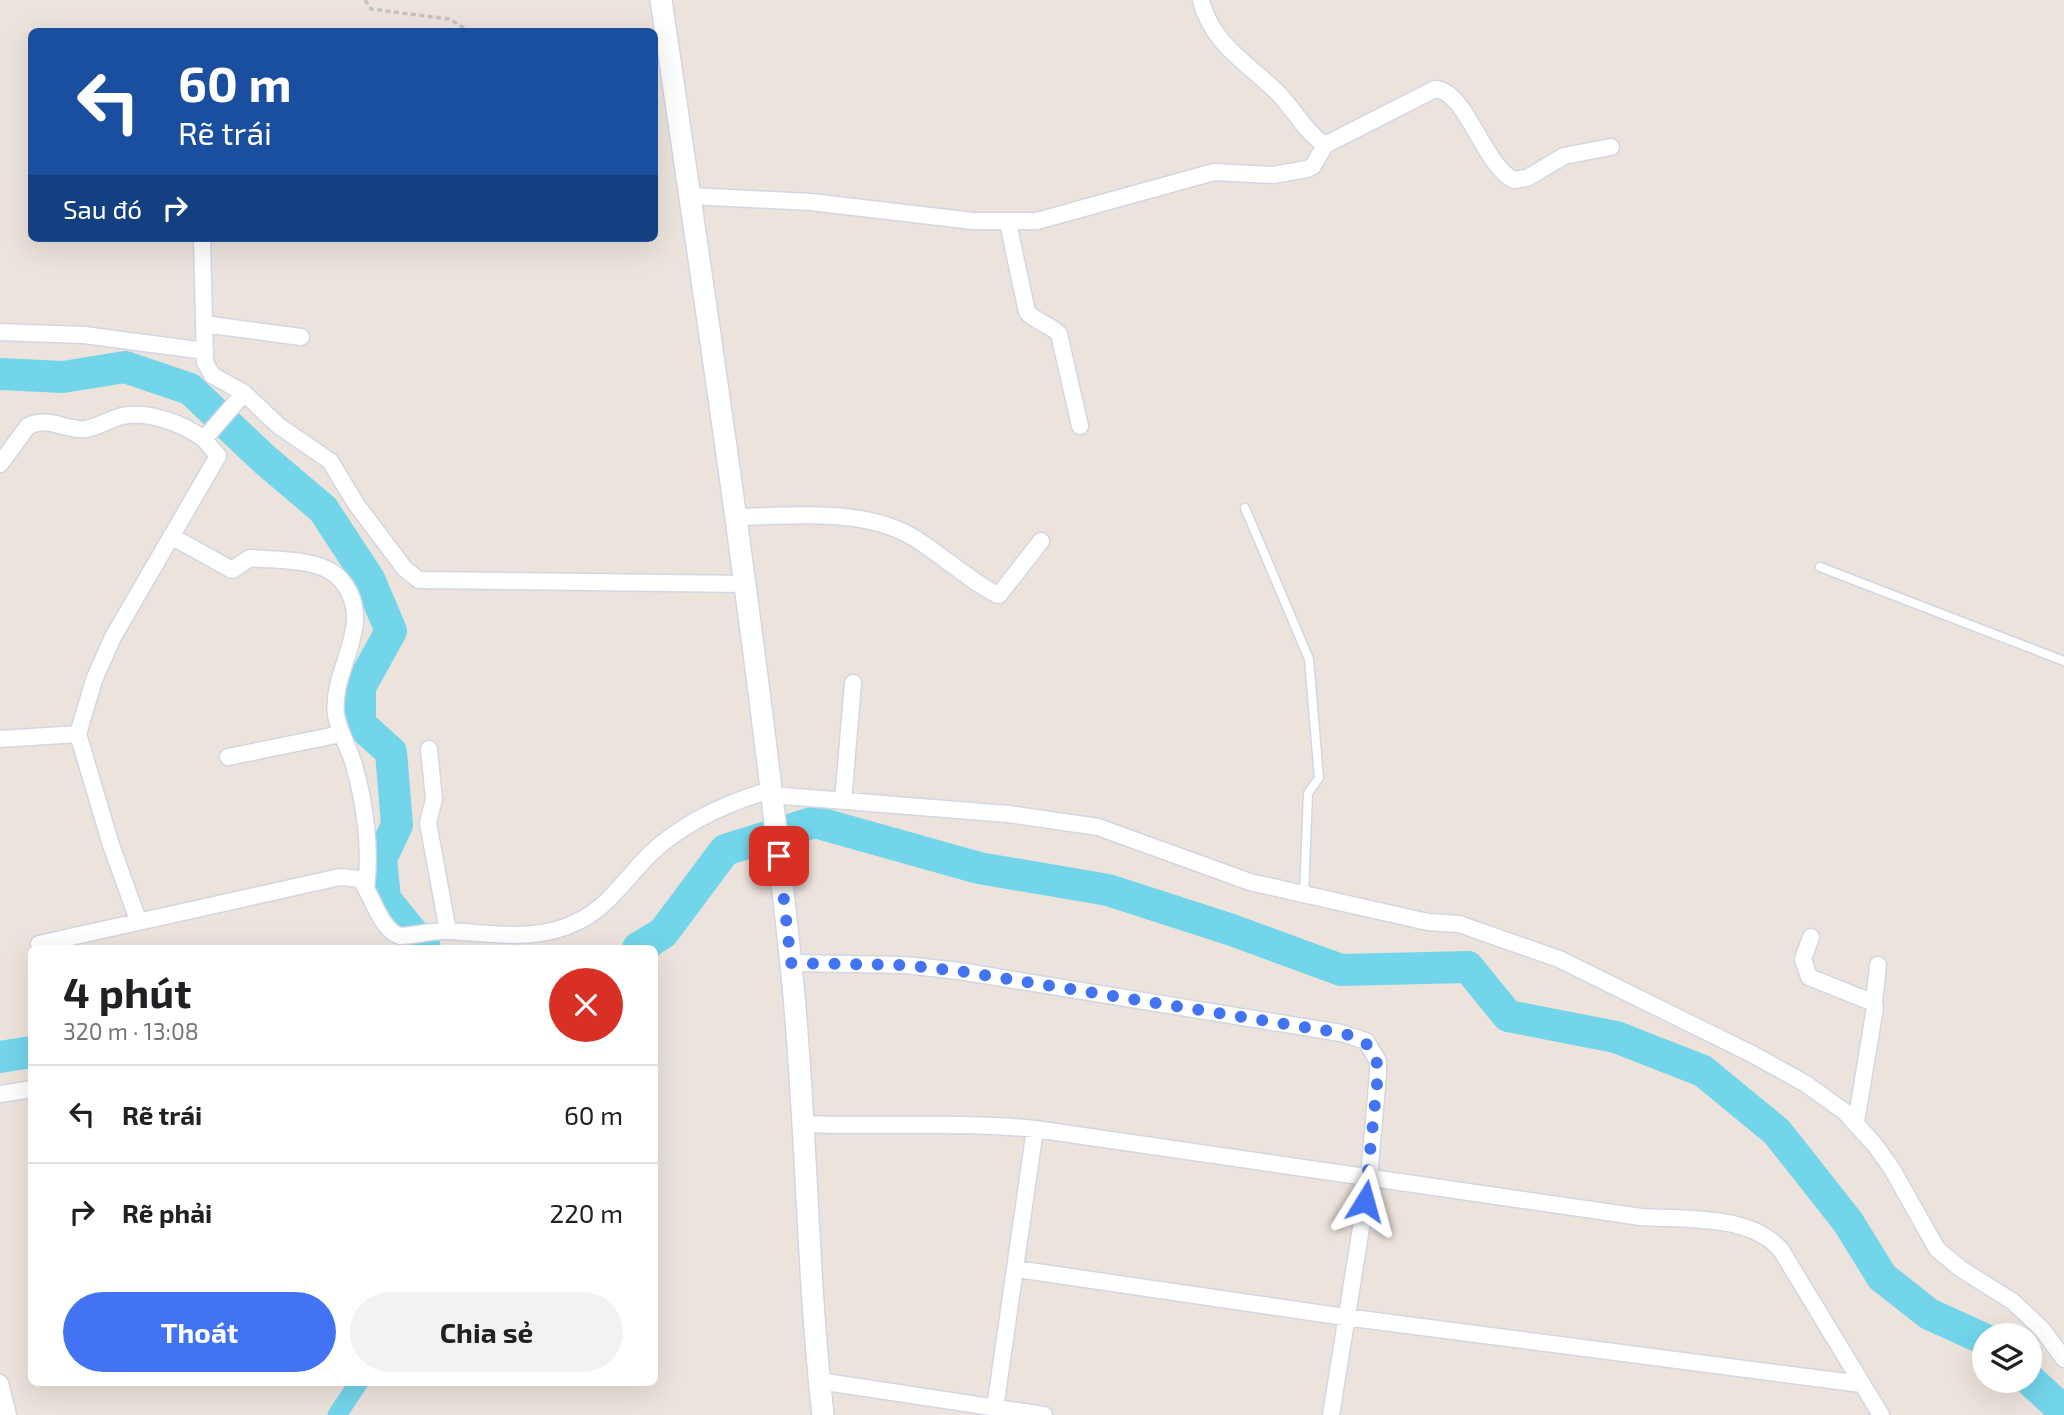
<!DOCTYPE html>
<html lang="vi">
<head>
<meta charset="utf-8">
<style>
  :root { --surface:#fff; --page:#f2f2f2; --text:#202124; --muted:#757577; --line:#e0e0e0; --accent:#4273f3 }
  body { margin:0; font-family:"Exo 2",sans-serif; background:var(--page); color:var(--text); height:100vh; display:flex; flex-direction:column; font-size:26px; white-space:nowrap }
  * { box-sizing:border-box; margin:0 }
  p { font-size:23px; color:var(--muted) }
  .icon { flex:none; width:38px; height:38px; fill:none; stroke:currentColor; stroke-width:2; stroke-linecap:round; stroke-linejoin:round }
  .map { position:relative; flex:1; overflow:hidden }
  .side { position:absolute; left:28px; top:945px; width:630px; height:441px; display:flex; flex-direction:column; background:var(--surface); border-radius:10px; box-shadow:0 7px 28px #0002 }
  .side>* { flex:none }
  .hud { position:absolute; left:28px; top:28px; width:630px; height:214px; border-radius:10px; box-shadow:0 7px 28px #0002; background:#1a4fa0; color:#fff; overflow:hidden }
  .buttons { position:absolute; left:1972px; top:1323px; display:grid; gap:14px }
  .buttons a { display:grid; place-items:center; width:70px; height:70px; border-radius:50%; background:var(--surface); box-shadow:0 7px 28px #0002; font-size:35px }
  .pin { position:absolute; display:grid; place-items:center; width:60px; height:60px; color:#fff; margin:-30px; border-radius:14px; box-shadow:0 4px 10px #0006 }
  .me { position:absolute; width:77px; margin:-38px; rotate:8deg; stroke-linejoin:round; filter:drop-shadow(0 0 5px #0008) }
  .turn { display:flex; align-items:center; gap:24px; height:147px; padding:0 35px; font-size:32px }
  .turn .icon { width:91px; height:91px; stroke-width:2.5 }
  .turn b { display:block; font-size:49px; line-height:60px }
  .then { display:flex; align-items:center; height:66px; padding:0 35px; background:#0003; gap:14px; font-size:26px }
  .round { display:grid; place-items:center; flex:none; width:74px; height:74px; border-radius:37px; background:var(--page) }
  .summary { display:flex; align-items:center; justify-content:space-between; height:119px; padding:0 35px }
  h1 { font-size:42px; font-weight:700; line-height:52px }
  .button { display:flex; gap:14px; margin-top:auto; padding:14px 35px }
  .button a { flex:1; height:80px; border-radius:42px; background:var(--accent); color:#fff; font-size:28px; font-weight:700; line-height:80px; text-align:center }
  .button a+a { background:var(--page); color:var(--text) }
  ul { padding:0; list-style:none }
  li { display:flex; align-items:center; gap:21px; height:98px; padding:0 35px; border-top:2px solid var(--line) }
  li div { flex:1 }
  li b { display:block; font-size:26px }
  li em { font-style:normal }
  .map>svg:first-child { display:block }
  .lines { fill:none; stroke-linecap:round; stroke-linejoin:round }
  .canal { stroke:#73d5ea; stroke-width:19 }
  .river { stroke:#73d5ea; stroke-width:32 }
  .lane-casing { stroke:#d2d6e2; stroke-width:11 }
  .street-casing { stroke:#d2d6e2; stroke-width:19 }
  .secondary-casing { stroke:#d2d6e2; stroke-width:24 }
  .path { stroke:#c3c3c3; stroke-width:3.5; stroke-dasharray:5 3.5; stroke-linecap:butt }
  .lane { stroke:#fff; stroke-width:8 }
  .street { stroke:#fff; stroke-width:16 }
  .secondary { stroke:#fff; stroke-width:21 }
  .route { stroke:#4273f3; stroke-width:12; stroke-dasharray:0 21.6 }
</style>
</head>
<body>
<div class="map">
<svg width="2064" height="1415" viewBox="0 0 2064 1415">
  <rect width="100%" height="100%" fill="#ece4dc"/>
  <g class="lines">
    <path class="canal" d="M653 948 663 933
      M337 1415 359 1382"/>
    <path class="river" d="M0 374 63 377 125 367 190 389 264 459 323 509 369 579 391 631 360 687V724L391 752 397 825 381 859 385 899 425 948
      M638 948 663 933 725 850 815 822 979 868 1108 890 1232 930 1341 970 1468 967 1508 1016 1616 1037 1703 1071 1777 1132 1848 1222 1882 1277 1929 1314 1984 1339
      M0 1057 32 1052
      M2030 1380 2055 1403"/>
    <defs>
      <path id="lane" d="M1245 508 1309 659 1319 778 1308 793 1304 895
        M1820 567 2064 661"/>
      <path id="street" d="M1201 0C1211 43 1247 63 1277 92 1294 109 1305 132 1325 145
        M691 196 811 202 973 221H1037L1214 172 1273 175 1307 169 1313 166 1325 145 1435 89C1466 90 1483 165 1514 180L1527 178 1564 156 1611 147
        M1008 223 1027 312C1037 323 1050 324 1059 334L1080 426
        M202 238 205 362 212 375 244 393
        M204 324 301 337
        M0 332 84 335 205 351
        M0 464 28 426C49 416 65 431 86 429 98 427 110 419 122 416 149 411 182 423 204 439L244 393 279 426 330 461 356 504 405 569 419 580 745 584
        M737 517C792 516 861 508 911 536 930 546 986 593 999 595L1041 541
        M171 536 232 570 250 558C277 561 323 557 342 581 377 625 330 668 336 715 339 732 349 748 354 765 365 803 371 849 366 888
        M0 739 78 734
        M429 749 434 799 428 823 448 931
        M228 757 341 734
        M771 795 1008 814 1098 827 1250 882 1428 922 1459 924 1559 959 1754 1055 1806 1084 1845 1112 1875 1145 1892 1169 1937 1249 1961 1269 2012 1301 2042 1329 2064 1359
        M843 801 853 683
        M138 920 111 845 78 734 94 680 113 637 218 456 204 439
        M1811 937 1803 959 1809 977 1874 1003 1875 1008 1856 1122
        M39 944 340 877 360 879C372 894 380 930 400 936 416 936 432 930 448 931 493 933 536 943 579 921 608 907 627 877 649 855 683 822 726 803 770 790
        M791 963 905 965 959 971 1341 1033 1366 1041 1378 1061V1074L1369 1178 1331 1415
        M1874 1003 1878 965
        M0 1094 32 1089
        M806 1124C882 1127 959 1121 1035 1129L1641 1217C1685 1220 1750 1214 1781 1250L1881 1415
        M1016 1269 1345 1317 1861 1384
        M819 1381 1044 1415
        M0 1383 8 1415
        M995 1408 1035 1129"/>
      <path id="secondary" d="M661 0C708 321 757 642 791 965 807 1115 806 1266 823 1415"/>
    </defs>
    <use href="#lane" class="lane-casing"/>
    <use href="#street" class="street-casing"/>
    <use href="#secondary" class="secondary-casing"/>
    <path class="path" d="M365 0 371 9 449 19 471 32"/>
    <use href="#lane" class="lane"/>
    <use href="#street" class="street"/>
    <use href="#secondary" class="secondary"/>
  </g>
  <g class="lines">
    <path class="route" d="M779 856 791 963 905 965 959 971 1341 1033C1366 1039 1377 1048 1378 1074L1365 1201"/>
  </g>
</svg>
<div class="buttons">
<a><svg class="icon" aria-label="layers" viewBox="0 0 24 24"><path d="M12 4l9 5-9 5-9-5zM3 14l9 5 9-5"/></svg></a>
</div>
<div class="pin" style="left:779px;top:856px;background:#d93025"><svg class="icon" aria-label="arrive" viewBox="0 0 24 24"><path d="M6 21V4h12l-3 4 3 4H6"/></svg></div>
<svg class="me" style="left:1365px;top:1201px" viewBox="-20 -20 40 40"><path d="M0-17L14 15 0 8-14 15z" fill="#4273f3" stroke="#fff" stroke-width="4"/></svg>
<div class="hud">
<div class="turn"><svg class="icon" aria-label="left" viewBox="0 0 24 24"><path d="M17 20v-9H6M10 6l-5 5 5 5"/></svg><div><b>60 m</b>Rẽ trái</div></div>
<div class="then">Sau đó<svg class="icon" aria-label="right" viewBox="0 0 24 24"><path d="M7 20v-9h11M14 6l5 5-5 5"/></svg></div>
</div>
<section class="side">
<div class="summary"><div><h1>4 phút</h1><p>320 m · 13:08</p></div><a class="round" style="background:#d93025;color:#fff"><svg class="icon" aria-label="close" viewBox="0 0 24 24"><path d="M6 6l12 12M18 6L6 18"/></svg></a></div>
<ul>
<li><svg class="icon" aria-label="left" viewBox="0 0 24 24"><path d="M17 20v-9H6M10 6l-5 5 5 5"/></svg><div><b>Rẽ trái</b></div><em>60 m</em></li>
<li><svg class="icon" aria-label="right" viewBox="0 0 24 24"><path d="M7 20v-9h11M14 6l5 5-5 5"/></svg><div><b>Rẽ phải</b></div><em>220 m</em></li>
</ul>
<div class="button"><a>Thoát</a><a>Chia sẻ</a></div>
</section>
</div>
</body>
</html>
